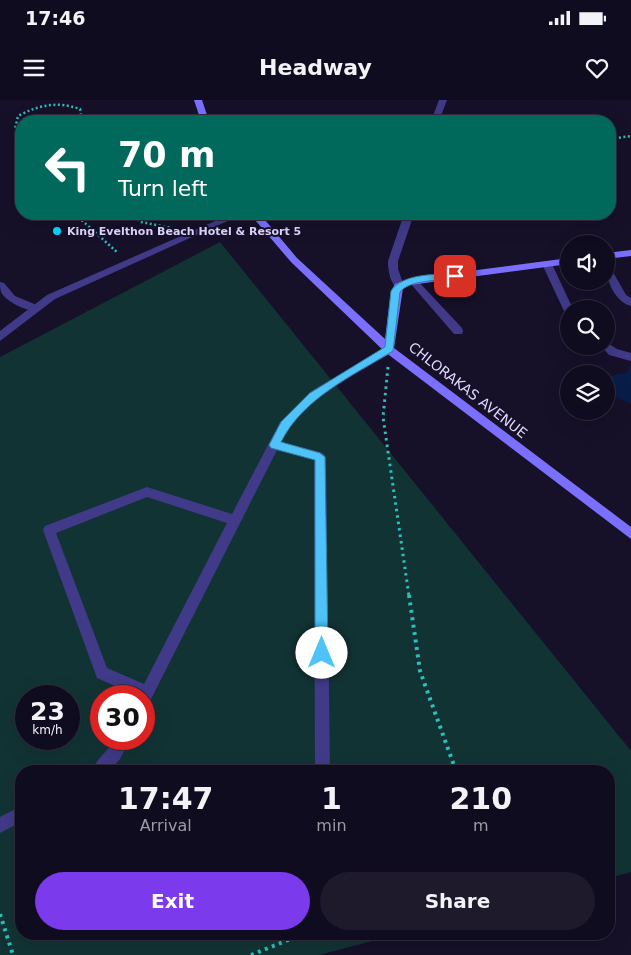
<!DOCTYPE html>
<html lang="en">
<head>
<meta charset="utf-8">
<style>
  :root { --surface:#100c1f; --page:#1e1a2c; --text:#f1f3f6; --muted:#9c9ba4; --line:#302c3d; --accent:#7c3aed }
  body { margin:0; font-family:"DejaVu Sans",sans-serif; background:var(--page); color:var(--text); height:100vh; display:flex; flex-direction:column; font-size:19px; white-space:nowrap }
  * { box-sizing:border-box; margin:0 }
  p { font-size:16px; color:var(--muted) }
  .icon { flex:none; width:28px; height:28px; fill:none; stroke:currentColor; stroke-width:2; stroke-linecap:round; stroke-linejoin:round }
  .map { position:relative; flex:1; overflow:hidden }
  .side { position:absolute; left:15px; top:665px; width:600px; height:175px; display:flex; flex-direction:column; background:var(--surface); border-radius:20px; box-shadow:0 5px 20px #0002,0 0 0 1px var(--line) }
  .side>* { flex:none }
  .banner { position:absolute; left:15px; top:15px; width:601px; height:105px; border-radius:20px; box-shadow:0 5px 20px #0002,0 0 0 1px var(--line); background:#00695c; color:#fff; overflow:hidden }
  .buttons { position:absolute; left:560px; top:135px; display:grid; gap:10px }
  .buttons a { display:grid; place-items:center; width:55px; height:55px; border-radius:50%; background:var(--surface); box-shadow:0 5px 20px #0002,0 0 0 1px var(--line); font-size:25px }
  .speed { position:absolute; left:15px; top:585px; display:flex; gap:10px; font-size:25px; font-weight:700; text-align:center }
  .speed>* { display:grid; place-content:center; width:65px; height:65px; border-radius:50%; background:var(--surface); box-shadow:0 5px 20px #0002,0 0 0 1px var(--line); line-height:1 }
  .speed small { font-size:12px; font-weight:400 }
  .speed .limit { border:8px solid #d22; background:#fff; color:#111 }
  .pin { position:absolute; display:grid; place-items:center; width:42px; height:42px; color:#fff; margin:-21px; border-radius:10px; box-shadow:0 2px 8px #0006 }
  .me { position:absolute; width:55px; margin:-28px; rotate:0deg; stroke-linejoin:round; filter:drop-shadow(0 0 4px #0008) }
  .turn { display:flex; align-items:center; gap:18px; height:105px; padding:0 20px; font-size:22px }
  .turn .icon { width:65px; height:65px; stroke-width:2.5 }
  .turn b { display:block; font-size:35px; line-height:42px }
  .eta { display:flex; justify-content:space-evenly; align-items:center; height:85px; text-align:center }
  .eta b { font-size:30px; font-weight:700; line-height:35px }
  .cta { display:flex; gap:10px; margin-top:auto; padding:10px 20px }
  .cta a { flex:1; height:58px; border-radius:30px; background:var(--accent); color:#fff; font-size:20px; font-weight:700; line-height:58px; text-align:center }
  .cta a+a { background:var(--page); color:var(--text) }
  .status { display:flex; justify-content:space-between; align-items:center; height:35px; padding:0 25px; background:var(--surface); direction:ltr }
  .status svg { height:14px; fill:currentColor }
  header { display:flex; justify-content:space-between; align-items:center; height:65px; padding:0 20px; background:var(--surface); font-size:22px; font-weight:700 }
  .map>svg:first-child { display:block }
  .green { fill:#123334; fill-rule:evenodd }
  .water { fill:#091d49 }
  .lines { fill:none; stroke-linecap:round; stroke-linejoin:round }
  .path-far2 { stroke:#2dbebe; stroke-width:2.5; stroke-dasharray:2 2.5; stroke-linecap:butt }
  .path-far1 { stroke:#2dbebe; stroke-width:3; stroke-dasharray:2.5 4; stroke-linecap:butt }
  .path { stroke:#2dbebe; stroke-width:4; stroke-dasharray:3 4.5; stroke-linecap:butt }
  .lane { fill:#413a89; fill-rule:evenodd }
  .street { fill:#413a89; fill-rule:evenodd }
  .secondary { fill:#7b6fff; fill-rule:evenodd }
  .route { fill:#4fc3f7; stroke:#337fa1 }
  .poi-dot { fill:#04d7ff; stroke:#161029; stroke-width:2 }
  .labels { text-anchor:middle; stroke-width:4; stroke-linejoin:round; paint-order:stroke }
  .far-poi-label { font-size:11px; font-weight:bold; fill:#dfd8ff; stroke:#161029; text-anchor:start }
  .street-label { font-size:14px; fill:#dfd8ff; stroke:#161029 }
</style>
</head>
<body>
<div class="status"><b>17:46</b><svg viewBox="0 0 49 12"><path d="M0 12V9h3v3zM5 12V6h3v6zM10 12V3h3v9zM15 12V0h3v12zM26 1h20v11H26zM47 4h2v5h-2z"/></svg></div>
<header><svg class="icon" aria-label="menu" viewBox="0 0 24 24"><path d="M4 6h16M4 12h16M4 18h16"/></svg>Headway<svg class="icon" aria-label="heart" viewBox="0 0 24 24"><path d="M12 20l-8-8c-3-5 5-10 8-4 3-6 11-1 8 4z"/></svg></header>
<div class="map">
<svg width="631" height="855" viewBox="0 0 631 855">
  <rect width="100%" height="100%" fill="#161029"/>
  <path class="green" d="M220 142 631 651V772L609 778V671H21V834H399L319 855H0V257ZM26 596H69V639H26ZM101 596H144V639H101Z"/>
  <path class="water" d="M629 266H631V304L606 292V277L628 272Z"/>
  <g class="lines">
    <path class="path-far2" d="M509 21 524 17 542 21
      M21 34 15 29 18 16C39 5 57 1 80 9L82 21
      M610 39 631 36
      M75 114 118 153
      M130 114 141 122 172 128"/>
    <path class="path-far1" d="M388 267 383 317 409 496"/>
    <path class="path" d="M409 495 420 571 456 671
      M0 814 13 855
      M251 855 303 834"/>
    <path class="lane" d="M547 161 552 164 573 209H569V214L564 211 542 164Z
      M606 164 609 165 626 195 631 198V206C614 201 606 180 606 164Z
      M413 178 416 179 462 228 463 231 462 234H454L410 183V179Z
      M0 182 4 183 15 196 39 206V210C28 213 8 202 2 194 0 190 0 186 0 182Z
      M606 242 617 249 631 253V261L609 255 601 246H606Z"/>
    <path class="street" d="M439 0H447L439 21H431Z
      M231 114H243L55 199 0 241V231L47 195Z
      M404 114H414L398 161V169L404 186 399 189C390 185 388 170 388 161Z
      M389 245 393 246 394 249 393 252C353 276 303 299 281 342L320 352 324 354 326 357 330 671H315L314 360 277 350 149 603 144 605V596H138L97 578 43 430 45 426 147 387 232 414 280 322 310 292ZM147 397 227 423 144 584 107 568 56 433Z
      M115 639H130L120 659 109 671H92C96 659 109 650 115 639Z
      M21 706V722L0 733V717Z"/>
    <path class="secondary" d="M194 0H202L209 21H201Z
      M250 114H260L297 158 385 239 391 191 395 184 408 179 569 158V164L410 185 403 188 394 248 631 427V439L385 252 291 162Z
      M631 150V156L606 159V153Z"/>
  </g>
  <path class="route" d="M455 173H458V178C442 181 410 179 400 192L393 251C352 276 303 298 281 342L320 353 325 357 328 553 326 558 322 559 317 558 315 553V360L271 348 269 345 281 322 310 293 385 247 391 191C403 173 435 175 455 173Z"/>
  <circle class="poi-dot" cx="57" cy="131" r="5"/>
  <g class="labels">
    <g class="far-poi-label">
      <text x="67" y="135">King Evelthon Beach Hotel &amp; Resort 5</text>
    </g>
    <g class="street-label">
      <text transform="translate(468 290) rotate(38)" y="5">CHLORAKAS AVENUE</text>
    </g>
  </g>
</svg>
<div class="buttons">
<a><svg class="icon" aria-label="sound" viewBox="0 0 24 24"><path d="M4 9h4l5-4v14l-5-4H4zM17 9q2 3 0 6"/></svg></a>
<a><svg class="icon" aria-label="search" viewBox="0 0 24 24"><circle cx="10" cy="10" r="6"/><path d="M15 15l6 6"/></svg></a>
<a><svg class="icon" aria-label="layers" viewBox="0 0 24 24"><path d="M12 4l9 5-9 5-9-5zM3 14l9 5 9-5"/></svg></a>
</div>
<div class="speed"><div>23<small>km/h</small></div><div class="limit">30</div></div>
<div class="pin" style="left:455px;top:176px;background:#d93025"><svg class="icon" aria-label="arrive" viewBox="0 0 24 24"><path d="M6 21V4h12l-3 4 3 4H6"/></svg></div>
<svg class="me" style="left:322px;top:553px" viewBox="-20 -20 40 40"><circle r="19" fill="#fff"/><path d="M0-13L10 11 0 6-10 11z" fill="#4fc3f7"/></svg>
<div class="banner">
<div class="turn"><svg class="icon" aria-label="left" viewBox="0 0 24 24"><path d="M17 20v-9H6M10 6l-5 5 5 5"/></svg><div><b>70 m</b>Turn left</div></div>
</div>
<section class="side">
<div class="eta">
<div><b>17:47</b><p>Arrival</p></div>
<div><b>1</b><p>min</p></div>
<div><b>210</b><p>m</p></div>
</div>
<div class="cta"><a>Exit</a><a>Share</a></div>
</section>
</div>
</body>
</html>
